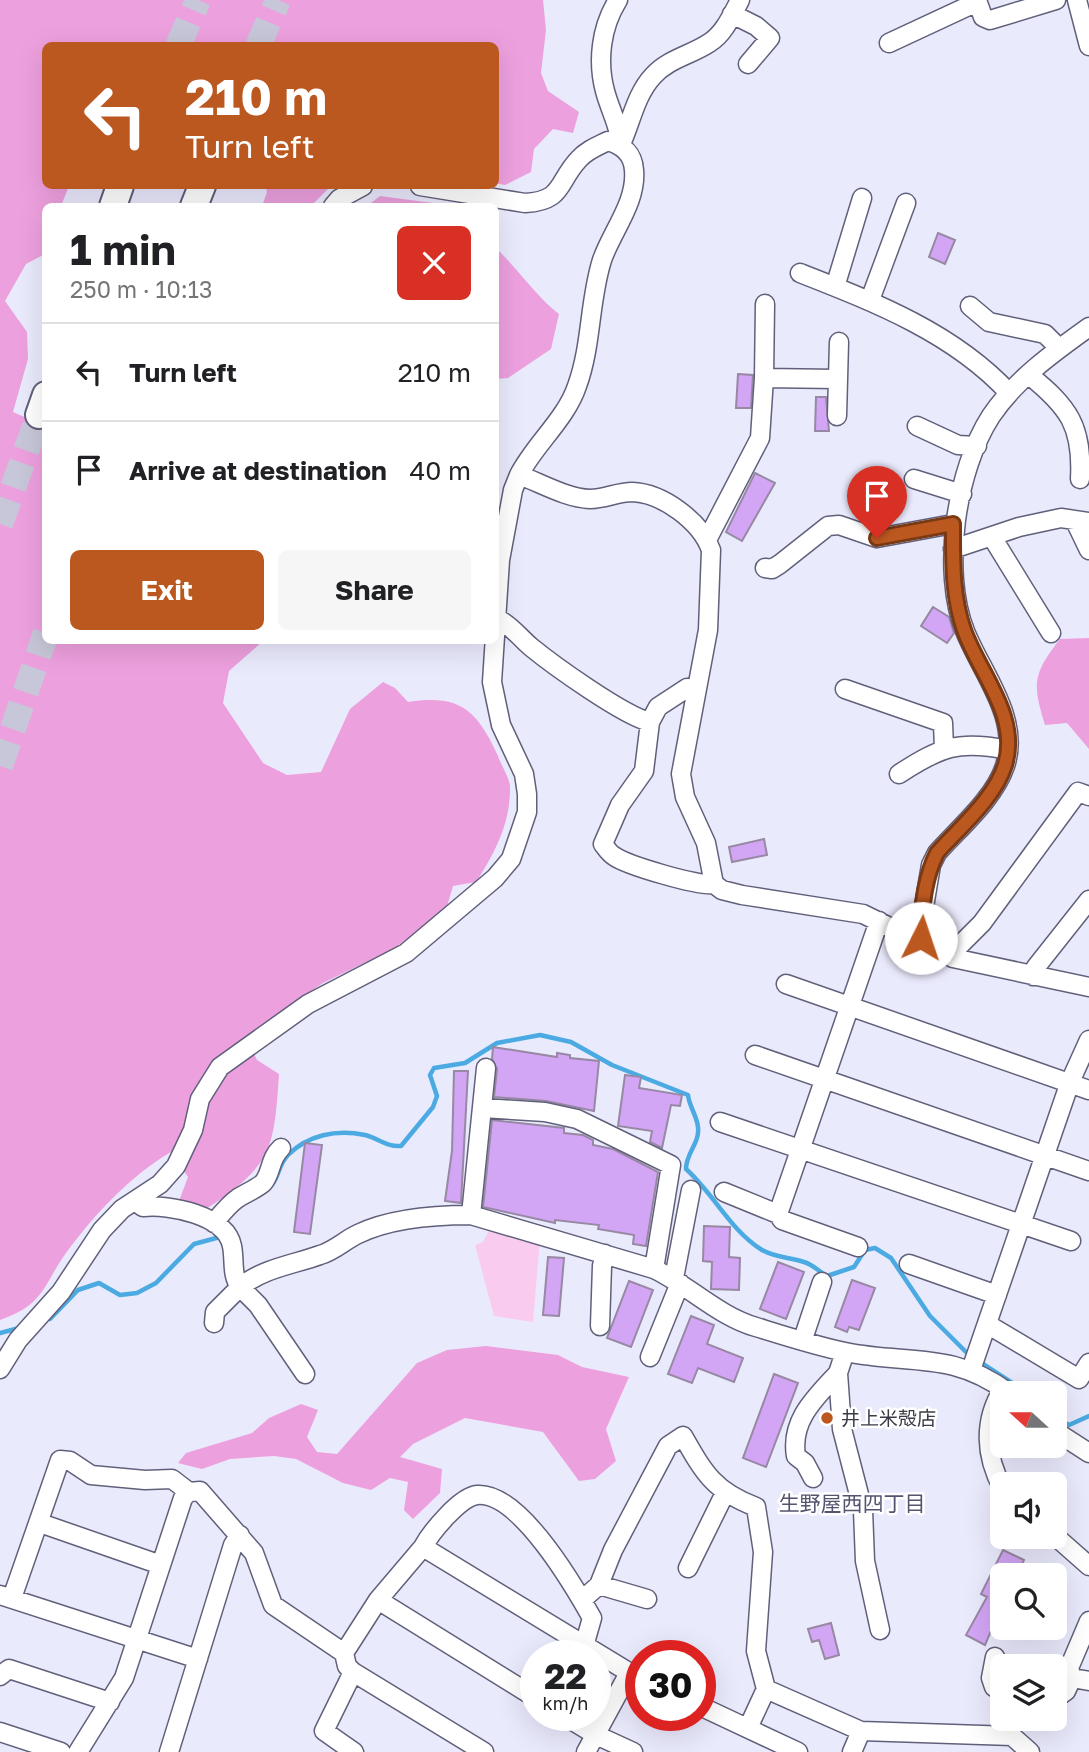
<!DOCTYPE html>
<html lang="en">
<head>
<meta charset="utf-8">
<style>
  :root { --surface:#fff; --page:#f6f6f6; --text:#202124; --muted:#757577; --line:#e0e0e0; --accent:#bb5820 }
  body { margin:0; font-family:"Golos Text","Noto Sans JP",sans-serif; background:var(--page); color:var(--text); height:100vh; display:flex; flex-direction:column; font-size:26px; white-space:nowrap }
  * { box-sizing:border-box; margin:0 }
  p { font-size:23px; color:var(--muted) }
  .icon { flex:none; width:38px; height:38px; fill:none; stroke:currentColor; stroke-width:2; stroke-linecap:round; stroke-linejoin:round }
  .map { position:relative; flex:1; overflow:hidden }
  .side { position:absolute; left:42px; top:203px; width:457px; height:441px; display:flex; flex-direction:column; background:var(--surface); border-radius:10px; box-shadow:0 7px 28px #0002 }
  .side>* { flex:none }
  .guide { position:absolute; left:42px; top:42px; width:457px; height:147px; border-radius:10px; box-shadow:0 7px 28px #0002; background:#bb5820; color:#fff; overflow:hidden }
  .needle { width:46px; rotate:291deg }
  .tools { position:absolute; left:990px; top:1381px; display:grid; gap:14px }
  .tools a { display:grid; place-items:center; width:77px; height:77px; border-radius:10px; background:var(--surface); box-shadow:0 7px 28px #0002; font-size:35px }
  .speed { position:absolute; left:520px; top:1640px; display:flex; gap:14px; font-size:35px; font-weight:700; text-align:center }
  .speed>* { display:grid; place-content:center; width:91px; height:91px; border-radius:50%; background:var(--surface); box-shadow:0 7px 28px #0002; line-height:1 }
  .speed small { font-size:18px; font-weight:400 }
  .speed .limit { border:10px solid #d22; background:#fff; color:#111 }
  .pin { position:absolute; display:grid; place-items:center; width:60px; height:60px; color:#fff; margin:-72px -30px; border-radius:50% 50% 50% 0; rotate:-45deg; box-shadow:0 0 7px #0007 }
  .pin .icon { rotate:45deg }
  .me { position:absolute; width:77px; margin:-38px; rotate:4deg; stroke-linejoin:round; filter:drop-shadow(0 0 5px #0008) }
  .turn { display:flex; align-items:center; gap:24px; height:147px; padding:0 28px; font-size:32px }
  .turn .icon { width:91px; height:91px; stroke-width:2.5 }
  .turn b { display:block; font-size:49px; line-height:60px }
  .round { display:grid; place-items:center; flex:none; width:74px; height:74px; border-radius:10px; background:var(--page) }
  .headline { display:flex; align-items:center; justify-content:space-between; height:119px; padding:0 28px }
  h1 { font-size:42px; font-weight:700; line-height:52px }
  .cta { display:flex; gap:14px; margin-top:auto; padding:14px 28px }
  .cta a { flex:1; height:80px; border-radius:10px; background:var(--accent); color:#fff; font-size:28px; font-weight:700; line-height:80px; text-align:center }
  .cta a+a { background:var(--page); color:var(--text) }
  ul { padding:0; list-style:none }
  li { display:flex; align-items:center; gap:21px; height:98px; padding:0 28px; border-top:2px solid var(--line) }
  li div { flex:1 }
  li b { display:block; font-size:26px }
  li em { font-style:normal }
  .map>svg:first-child { display:block }
  .green { fill:#f9ccef }
  .forest { fill:#eda0de }
  .lines { fill:none; stroke-linecap:round; stroke-linejoin:round }
  .stream { stroke:#4aaae1; stroke-width:4.5 }
  .building { fill:#d3a5f5; stroke:#9788a3; stroke-width:2 }
  .highway-tunnel { stroke:#c7c7d9; stroke-width:26; stroke-dasharray:26 13; stroke-linecap:butt }
  .minor-casing { stroke:#61607b; stroke-width:21 }
  .highway-casing { stroke:#61607b; stroke-width:30 }
  .minor { stroke:#fff; stroke-width:18 }
  .highway { stroke:#fff; stroke-width:26 }
  .route-casing { stroke:#7a3915; stroke-width:18 }
  .route { stroke:#bb5820; stroke-width:12 }
  .poi-dot { fill:#bb5820; stroke:#fff; stroke-width:2.5 }
  .labels { text-anchor:middle; stroke-width:5; stroke-linejoin:round; paint-order:stroke }
  .poi-label { font-size:19px; fill:#3b3b47; stroke:#fff; text-anchor:start }
  .neighbourhood-label { font-size:21px; fill:#55546f; stroke:#fff }
</style>
</head>
<body>
<div class="map">
<svg width="1089" height="1752" viewBox="0 0 1089 1752">
  <rect width="100%" height="100%" fill="#eaeafd"/>
  <path class="green" d="M492 1224 540 1239 533 1322 494 1316 475 1245 483 1242Z"/>
  <path class="forest" d="M0 0H543L546 30 541 73 548 91 579 112 573 133 553 129 534 149 531 172 505 185 495 183V46H46V186H69L61 206H46L45 254 26 264 5 301 27 332 28 359 13 412 45 426 46 640 263 641 229 671 223 703 263 763 287 775 321 772 350 709 383 682 395 688 408 702C460 694 477 710 498 756 501 765 509 777 510 786 511 822 495 853 476 882L453 886 446 910 393 949 323 983 261 1025 247 1040 257 1060 279 1074C274 1151 272 1165 206 1209L179 1201 188 1177 171 1152C131 1175 93 1216 66 1253 42 1287 45 1304 0 1320Z
    M266 186H331L311 206H262L267 192Z
    M380 196 433 203 436 206H367Z
    M495 247C518 269 535 295 559 314L551 349 508 378 495 379Z
    M1089 638V749L1067 723 1045 725C1032 683 1033 674 1060 639Z
    M486 1346 558 1355 582 1367 629 1377 606 1429 616 1461 595 1479 579 1481 543 1432 465 1418 413 1444 400 1457 442 1469 440 1493 413 1519 404 1510 408 1482 390 1478 371 1490 343 1483 296 1459 274 1456 230 1459 202 1469 178 1463 186 1453 252 1433 269 1418 301 1404 318 1410 307 1437 317 1452 337 1454 417 1363 447 1350Z"/>
  <g class="lines">
    <path class="stream" d="M269 1188C279 1180 278 1164 288 1155 308 1135 336 1129 365 1135 378 1138 386 1147 401 1146L433 1107 437 1096 430 1075 434 1068 465 1063 497 1043 540 1035 571 1042 612 1065 688 1095C689 1106 697 1116 698 1127 700 1143 686 1153 686 1169 714 1194 730 1230 762 1250 776 1258 789 1257 804 1262 812 1264 820 1272 827 1276L854 1267 865 1250 875 1248 891 1258 930 1316 968 1354
      M50 1319 78 1290 99 1283 120 1295 137 1293 156 1283 194 1244 220 1237
      M0 1333 19 1328
      M983 1364 1028 1393
      M1055 1417 1069 1425 1089 1416"/>
  </g>
  <path class="building" d="M938 233 955 240 945 264 929 257Z
    M738 374 753 375 751 408H736Z
    M816 397H826L829 431H815Z
    M755 473 775 483 742 541 726 532Z
    M933 607 949 617 954 633 947 643 921 626Z
    M764 839 767 855 732 862 729 847Z
    M493 1047 557 1057V1053L570 1055V1058L599 1061 594 1111 546 1101 494 1097 497 1069 492 1059Z
    M454 1071H468L461 1203 445 1201 452 1151Z
    M625 1075 641 1077 639 1088 682 1095 680 1106 671 1105 662 1148 650 1142 652 1131 618 1126Z
    M492 1120 564 1128V1133L583 1135 593 1140V1145L613 1149 658 1172 646 1246 633 1244 634 1235 598 1229 599 1225 555 1220V1223L483 1207Z
    M305 1143 322 1145 310 1234 294 1232Z
    M704 1226 730 1227 729 1257 740 1258 739 1290 711 1289 712 1262 703 1261Z
    M548 1257 564 1258 559 1316 543 1315Z
    M778 1262 804 1272 786 1319 760 1309Z
    M852 1280 875 1288 859 1330 849 1327 847 1332 835 1327Z
    M629 1281 653 1290 631 1347 607 1338Z
    M691 1316 714 1325 707 1344 743 1358 734 1382 698 1368 692 1383 668 1374Z
    M774 1374 798 1383 766 1467 743 1458Z
    M1003 1550 1024 1560 1017 1575H1003V1603L985 1645 966 1635 987 1597 981 1594Z
    M831 1623 839 1655 825 1659 819 1640 812 1642 808 1629Z"/>
  <g class="lines">
    <path class="highway-tunnel" d="M178 46 198 0
      M258 46 278 0
      M0 524 39 415
      M0 766 46 633"/>
    <defs>
      <path id="minor" d="M618 0C601 27 597 61 605 91 610 110 619 125 621 144
        M977 0 983 17 990 20 1056 0
        M1077 0 1089 46
        M732 14 756 26 770 38 748 64
        M889 43 977 2
        M621 144C631 122 636 94 653 76 668 59 691 55 709 43 724 34 732 15 740 0
        M333 206 339 199 363 186
        M800 273C874 302 954 333 1009 393
        M835 287 862 198
        M870 300 906 203
        M765 304 764 378 837 379
        M970 306 989 322 1045 334 1059 348
        M1029 375C1069 407 1083 427 1080 479
        M837 416 839 342
        M917 426 958 445 977 446
        M519 475C541 483 566 498 590 499 604 499 618 492 632 492 663 493 701 522 711 550L708 630 681 774 685 797 706 843 714 884 722 890 742 895 863 914 953 958 1089 987
        M914 479 962 494
        M1075 521 1089 550
        M992 537 1051 633
        M707 540 760 438 764 378
        M953 549 1019 527 1061 518 1089 522
        M765 568 772 569 780 564 828 526 839 525 877 538 953 524
        M498 619C512 626 519 637 531 647 553 665 624 716 650 722
        M697 689 687 688 658 707 650 722 644 771 620 805 603 844C606 848 610 854 614 856 626 865 700 887 714 884
        M845 689 943 723 944 749
        M899 774C940 747 959 740 1008 750
        M918 943 931 865 937 853C959 828 994 799 1005 766 1021 718 981 672 965 631 941 571 956 470 991 416 1015 380 1054 352 1089 327
        M953 958 957 948 982 923 1078 792 1089 796
        M1033 976 1036 967 1089 900
        M786 984 1089 1090
        M755 1055 1089 1171
        M483 1108 545 1112 577 1119 671 1165 654 1269
        M720 1122 1071 1241
        M724 1192 778 1214 782 1220 858 1247
        M135 1201 143 1207C169 1204 226 1215 232 1246 235 1261 231 1274 240 1287 264 1268 292 1265 320 1255 334 1251 345 1240 358 1234 391 1218 434 1215 471 1215L654 1269C690 1286 718 1316 756 1327 785 1336 816 1346 845 1352 908 1365 951 1350 1009 1393
        M778 1214 879 921
        M471 1215 486 1068
        M214 1223C222 1213 228 1205 238 1198 246 1193 256 1189 263 1183 272 1173 269 1159 281 1148
        M909 1264 997 1295
        M674 1278 691 1190
        M214 1323 215 1312 240 1287 258 1305 305 1374
        M987 1324 1079 1379 1089 1363
        M600 1326 602 1266 605 1254
        M803 1339 822 1282
        M845 1352 838 1373 842 1429 863 1510 865 1561 880 1630
        M650 1357 680 1283
        M0 1369 18 1340 61 1292 102 1230 122 1209 160 1184 176 1166 193 1130 200 1099 220 1067 308 1004 406 953 495 878 511 859 527 812V794L524 774 501 725 492 682 500 560 513 490 519 475C535 444 566 419 577 386 592 345 589 301 602 260 612 231 637 202 634 170 633 154 623 145 608 141 598 146 587 150 579 159 557 182 564 201 525 203L420 186
        M971 1370 1070 1082 1089 1040
        M1055 1431 1089 1453
        M813 1478 805 1463 796 1456C790 1420 816 1397 838 1373
        M1003 1489C985 1456 983 1421 1003 1389
        M40 1523 161 1565
        M1055 1536 1089 1566
        M423 1547C431 1532 460 1497 477 1495 519 1491 574 1586 592 1618L584 1646
        M688 1568 725 1493
        M599 1585 647 1599
        M0 1595 198 1659
        M12 1598 60 1460 70 1461 91 1475 145 1480 172 1479 189 1492
        M378 1600 536 1698
        M582 1600 599 1585 613 1550 668 1446 683 1436C704 1473 714 1491 756 1507L763 1552 756 1651 766 1689 861 1731 852 1752
        M1089 1621 1069 1668 1072 1678 1089 1681
        M344 1653 347 1666 353 1672 484 1752
        M995 1657 991 1678 994 1687 1003 1692
        M353 1672 324 1731 354 1752
        M0 1676 9 1669 110 1702
        M1055 1699 1066 1691 1072 1678
        M700 1706 798 1752
        M563 1715 596 1735 633 1752
        M748 1728 766 1689
        M861 1731 1012 1736 1030 1752
        M0 1732 61 1752
        M78 1752 124 1678 183 1498 189 1492 200 1491 254 1553 273 1605 344 1653 378 1600 423 1547 640 1679
        M169 1752 233 1545 240 1535
        M586 1752 629 1673"/>
      <path id="highway" d="M113 206 120 186
        M194 206 202 186
        M39 415 46 395"/>
    </defs>
    <use href="#minor" class="minor-casing"/>
    <use href="#highway" class="highway-casing"/>
    <use href="#minor" class="minor"/>
    <use href="#highway" class="highway"/>
  </g>
  <g class="lines">
    <defs>
      <path id="route" d="M877 538 953 524C953 559 952 596 964 630 979 673 1020 716 1005 765 995 798 959 828 937 853 924 879 921 910 921 938"/>
    </defs>
    <use href="#route" class="route-casing"/>
    <use href="#route" class="route"/>
  </g>
  <circle class="poi-dot" cx="827" cy="1418" r="7"/>
  <g class="labels">
    <g class="poi-label">
      <text x="841" y="1425">井上米殻店</text>
    </g>
    <g class="neighbourhood-label">
      <text x="852" y="1511">生野屋西四丁目</text>
    </g>
  </g>
</svg>
<div class="tools">
<a><svg class="needle" viewBox="-14 -14 28 28"><path d="M0-13l5 13h-10z" fill="#e53935"/><path d="M0 13l5-13h-10z" fill="#757577"/></svg></a>
<a><svg class="icon" aria-label="sound" viewBox="0 0 24 24"><path d="M4 9h4l5-4v14l-5-4H4zM17 9q2 3 0 6"/></svg></a>
<a><svg class="icon" aria-label="search" viewBox="0 0 24 24"><circle cx="10" cy="10" r="6"/><path d="M15 15l6 6"/></svg></a>
<a><svg class="icon" aria-label="layers" viewBox="0 0 24 24"><path d="M12 4l9 5-9 5-9-5zM3 14l9 5 9-5"/></svg></a>
</div>
<div class="speed"><div>22<small>km/h</small></div><div class="limit">30</div></div>
<div class="pin" style="left:877px;top:538px;background:#d93025"><svg class="icon" aria-label="arrive" viewBox="0 0 24 24"><path d="M6 21V4h12l-3 4 3 4H6"/></svg></div>
<svg class="me" style="left:921px;top:938px" viewBox="-20 -20 40 40"><circle r="19" fill="#fff"/><path d="M0-13L10 11 0 6-10 11z" fill="#bb5820"/></svg>
<div class="guide">
<div class="turn"><svg class="icon" aria-label="left" viewBox="0 0 24 24"><path d="M17 20v-9H6M10 6l-5 5 5 5"/></svg><div><b>210 m</b>Turn left</div></div>
</div>
<section class="side">
<div class="headline"><div><h1>1 min</h1><p>250 m · 10:13</p></div><a class="round" style="background:#d93025;color:#fff"><svg class="icon" aria-label="close" viewBox="0 0 24 24"><path d="M6 6l12 12M18 6L6 18"/></svg></a></div>
<ul>
<li><svg class="icon" aria-label="left" viewBox="0 0 24 24"><path d="M17 20v-9H6M10 6l-5 5 5 5"/></svg><div><b>Turn left</b></div><em>210 m</em></li>
<li><svg class="icon" aria-label="arrive" viewBox="0 0 24 24"><path d="M6 21V4h12l-3 4 3 4H6"/></svg><div><b>Arrive at destination</b></div><em>40 m</em></li>
</ul>
<div class="cta"><a>Exit</a><a>Share</a></div>
</section>
</div>
</body>
</html>
